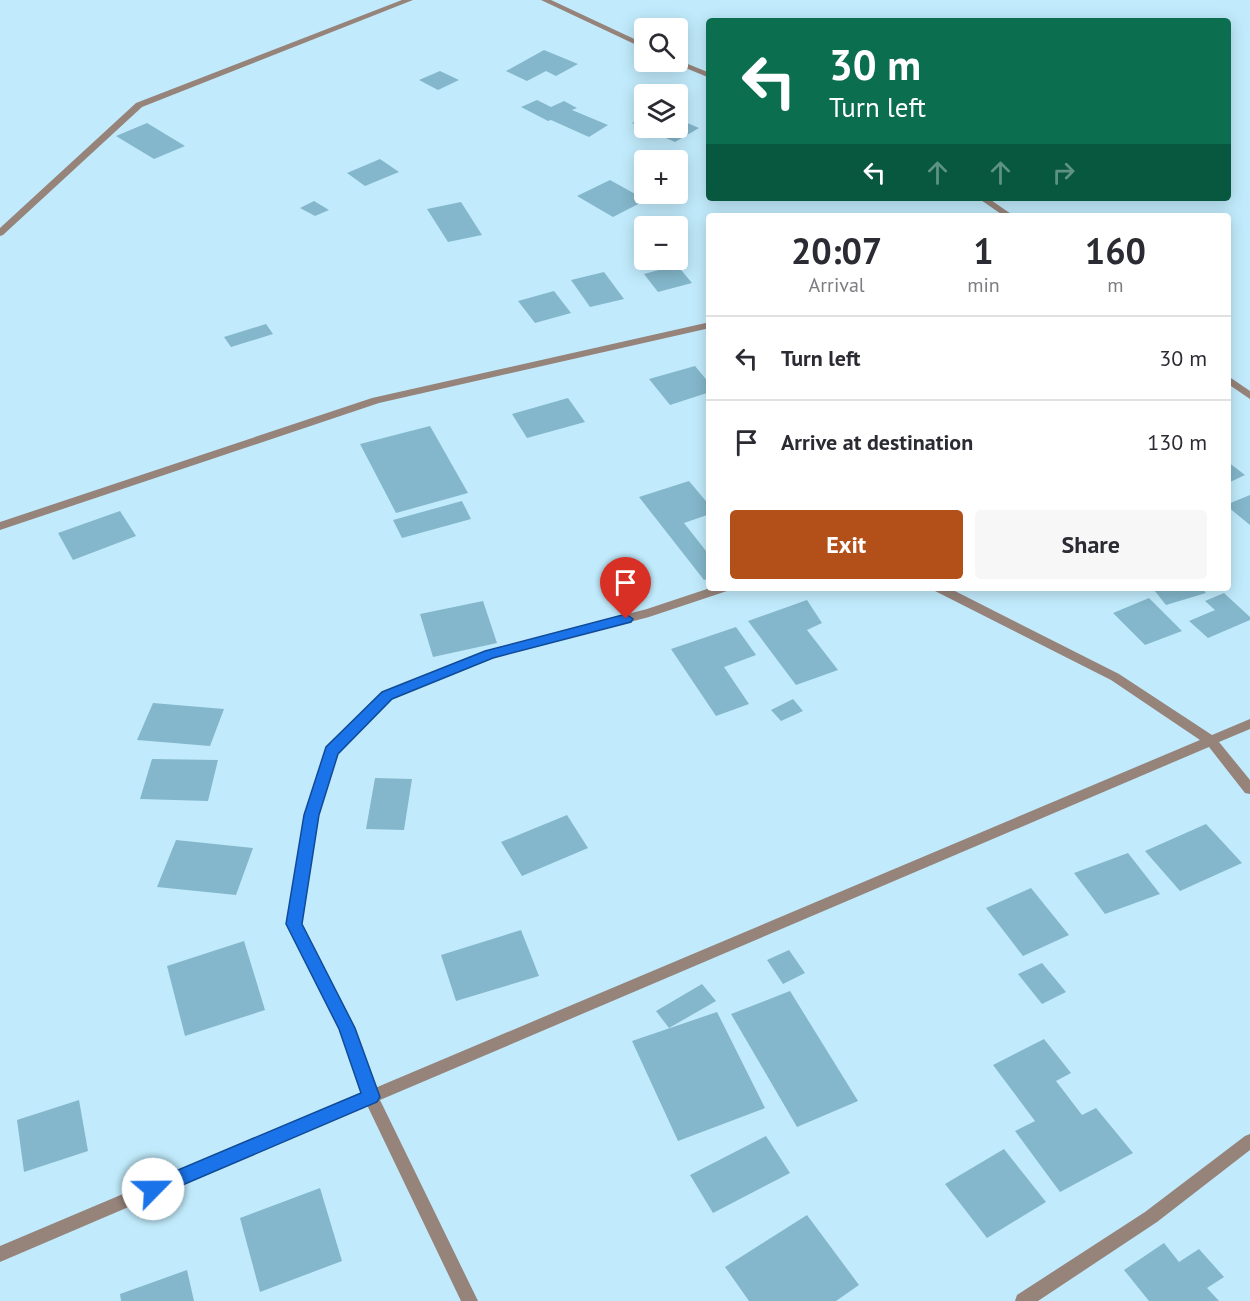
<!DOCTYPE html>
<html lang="en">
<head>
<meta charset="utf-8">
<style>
  :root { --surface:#fff; --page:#f7f7f7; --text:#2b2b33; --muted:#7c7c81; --line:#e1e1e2; --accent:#b34f19 }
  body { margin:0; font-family:"PT Sans",sans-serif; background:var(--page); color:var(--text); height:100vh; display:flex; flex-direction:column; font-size:22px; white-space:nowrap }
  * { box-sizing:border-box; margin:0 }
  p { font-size:20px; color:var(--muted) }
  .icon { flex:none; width:33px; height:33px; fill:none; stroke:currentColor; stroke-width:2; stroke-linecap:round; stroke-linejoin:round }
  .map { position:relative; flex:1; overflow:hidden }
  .drawer { position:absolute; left:706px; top:213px; width:525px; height:378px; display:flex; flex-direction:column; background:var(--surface); border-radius:6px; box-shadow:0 3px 15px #0003 }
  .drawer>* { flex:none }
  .top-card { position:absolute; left:706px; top:18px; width:525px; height:183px; border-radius:6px; box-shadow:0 3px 15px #0003; background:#0b6e4f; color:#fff; overflow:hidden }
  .fabs { position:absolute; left:634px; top:18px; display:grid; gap:12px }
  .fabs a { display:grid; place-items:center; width:54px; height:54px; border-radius:6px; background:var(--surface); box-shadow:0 3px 15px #0003; font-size:30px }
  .pin { position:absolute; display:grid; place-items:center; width:51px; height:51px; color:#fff; margin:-62px -26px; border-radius:50% 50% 50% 0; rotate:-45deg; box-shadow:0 0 6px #0007 }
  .pin .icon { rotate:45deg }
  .me { position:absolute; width:66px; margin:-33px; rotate:67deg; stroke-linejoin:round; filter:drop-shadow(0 0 4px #0008) }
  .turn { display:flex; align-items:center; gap:21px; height:126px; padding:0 24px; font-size:27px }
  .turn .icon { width:78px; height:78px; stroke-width:2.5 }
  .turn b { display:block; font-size:42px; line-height:51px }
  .lanes { display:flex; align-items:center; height:57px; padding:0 24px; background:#0003; justify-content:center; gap:30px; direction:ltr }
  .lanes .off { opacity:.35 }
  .eta { display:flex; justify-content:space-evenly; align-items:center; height:102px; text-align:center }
  .eta b { font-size:36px; font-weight:700; line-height:42px }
  .action { display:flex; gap:12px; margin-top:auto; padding:12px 24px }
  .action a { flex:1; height:69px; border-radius:6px; background:var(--accent); color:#fff; font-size:24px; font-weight:700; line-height:69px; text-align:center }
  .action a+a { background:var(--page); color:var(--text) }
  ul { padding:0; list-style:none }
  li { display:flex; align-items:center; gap:18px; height:84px; padding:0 24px; border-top:2px solid var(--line) }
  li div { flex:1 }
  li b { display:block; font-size:22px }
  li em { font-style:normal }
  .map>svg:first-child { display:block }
  .building { fill:#84b7cb }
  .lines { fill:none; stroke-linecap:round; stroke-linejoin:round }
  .street { fill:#96837a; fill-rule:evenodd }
  .route { fill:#1a73e8; stroke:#114b97; stroke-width:1.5 }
</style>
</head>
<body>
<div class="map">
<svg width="1250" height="1301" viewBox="0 0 1250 1301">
  <rect width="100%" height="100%" fill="#c1ebfc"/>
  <path class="building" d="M544 50 578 64 556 76 546 71 527 81 506 71Z
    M440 71 459 80 438 90 419 80Z
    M537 100 551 107 564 101 577 108 572 110 608 125 589 137 551 120 548 121 521 107Z
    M645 116V128H678V119L699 128 675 142 632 123Z
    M147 123 185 146 154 159 116 136Z
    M380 159 399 172 365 186 347 173Z
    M610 180 646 200 613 217 577 196Z
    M314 201 329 210 315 216 300 208Z
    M461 202 482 235 448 242 427 209Z
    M677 265 692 283 658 292 644 274Z
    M604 272 624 299 590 307 571 280Z
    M554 291 571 313 535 323 518 301Z
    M266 324 273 334 231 347 224 337Z
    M695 366 710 384V392L670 405 649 379Z
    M568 398 585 422 527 438 512 414Z
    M430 426 468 493 396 513 360 444Z
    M1228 462 1245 475 1228 483Z
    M689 481 710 506V514L684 523 710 556V578L704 580 639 497Z
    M1250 495V525L1228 507V504Z
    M462 501 471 519 402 538 393 520Z
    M120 511 136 536 73 560 58 533Z
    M1160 588H1202L1206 593 1166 605 1154 590Z
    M1224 593 1250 617V620L1208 638 1189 621 1215 610 1205 601Z
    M1149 598 1182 631 1145 645 1113 613Z
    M807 600 822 623 807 630 838 670 796 685 748 621Z
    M483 601 497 643 433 657 420 614Z
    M736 627 756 655 724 667 749 704 716 716 671 649Z
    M793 699 803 711 781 721 771 710Z
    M153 703 224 709 210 746 137 740Z
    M152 759 218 760 208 801 140 799Z
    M375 778 412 779 404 830 366 829Z
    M567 815 588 848 522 876 501 842Z
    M1206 824 1242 863 1180 891 1145 851Z
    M176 840 253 848 236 895 157 887Z
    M1128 853 1160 894 1105 914 1074 873Z
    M1031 888 1069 935 1023 956 986 908Z
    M521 930 539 976 456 1001 441 955Z
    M244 941 265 1010 185 1036 167 966Z
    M789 950 805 973 783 984 767 960Z
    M1042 963 1066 992 1042 1004 1018 974Z
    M702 984 716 1001 669 1028 656 1011Z
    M790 991 858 1101 797 1127 731 1014Z
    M717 1012 765 1108 678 1141 632 1041Z
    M1044 1039 1071 1073 1056 1081 1082 1115 1096 1108 1133 1153 1060 1192 1015 1131 1035 1121 993 1065Z
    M79 1100 88 1151 24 1172 17 1120Z
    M766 1136 790 1173 713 1213 690 1175Z
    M1004 1149 1046 1202 987 1238 945 1184Z
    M320 1188 342 1261 260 1292 240 1218Z
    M807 1215 859 1285 836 1301H749L725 1267Z
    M1164 1243 1179 1262 1199 1249 1224 1277 1207 1288 1219 1301H1149L1124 1270Z
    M187 1270 194 1301H121L120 1294Z"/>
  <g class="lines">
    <path class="street" d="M402 0H413L142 107 3 235 0 236V228L136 103Z
      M541 0H551L645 44V49Z
      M678 60 710 73V78L671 62Z
      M978 198H988L1014 216H1004Z
      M710 322V328L379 403 0 530V522L372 398Z
      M1228 376 1250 391V399L1228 384Z
      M710 588H729L727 591 649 617 493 658 391 699 337 753 319 815 301 924 354 1028 375 1088 1200 740 1111 680 935 591 933 588H949L1119 674 1212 735 1250 719V729L1219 742 1250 780V794L1245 793 1209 747 380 1100 478 1301H461L367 1105 0 1262V1246L362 1093 340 1029 287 924 305 815 327 748 383 693 486 651 647 609Z
      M1250 1134V1150L1157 1222 1038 1301H1015L1017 1295 1145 1212 1245 1136Z"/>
  </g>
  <path class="route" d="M626 614 633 619 631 622 493 658 392 699 338 754 319 815 302 924 355 1028 380 1097 377 1102 159 1195 153 1198 147 1195 144 1189 147 1183 361 1093 339 1029 286 924 304 815 326 747 382 692 485 651Z"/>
</svg>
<div class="fabs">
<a><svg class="icon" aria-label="search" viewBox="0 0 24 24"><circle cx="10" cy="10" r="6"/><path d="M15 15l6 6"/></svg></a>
<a><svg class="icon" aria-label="layers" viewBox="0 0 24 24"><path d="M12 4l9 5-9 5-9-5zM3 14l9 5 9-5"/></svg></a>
<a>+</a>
<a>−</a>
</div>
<div class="pin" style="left:626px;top:619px;background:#d93025"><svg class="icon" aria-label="arrive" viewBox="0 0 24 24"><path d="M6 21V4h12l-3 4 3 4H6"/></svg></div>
<svg class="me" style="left:153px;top:1189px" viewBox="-20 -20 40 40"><circle r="19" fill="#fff"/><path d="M0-13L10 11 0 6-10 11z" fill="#1a73e8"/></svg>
<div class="top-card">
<div class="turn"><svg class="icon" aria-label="left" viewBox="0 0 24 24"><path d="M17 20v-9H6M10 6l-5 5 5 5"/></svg><div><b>30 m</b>Turn left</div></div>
<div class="lanes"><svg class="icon" aria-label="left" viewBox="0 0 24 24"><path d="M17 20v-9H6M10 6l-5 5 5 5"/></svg><svg class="icon off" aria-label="ahead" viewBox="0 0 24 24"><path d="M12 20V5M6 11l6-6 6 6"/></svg><svg class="icon off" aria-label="ahead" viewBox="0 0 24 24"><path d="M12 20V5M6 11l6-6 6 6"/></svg><svg class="icon off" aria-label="right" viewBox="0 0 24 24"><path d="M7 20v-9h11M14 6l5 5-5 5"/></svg></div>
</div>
<section class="drawer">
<div class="eta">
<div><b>20:07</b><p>Arrival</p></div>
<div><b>1</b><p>min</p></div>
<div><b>160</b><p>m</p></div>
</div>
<ul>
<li><svg class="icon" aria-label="left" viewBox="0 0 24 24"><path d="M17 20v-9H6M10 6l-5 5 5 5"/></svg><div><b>Turn left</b></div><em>30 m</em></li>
<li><svg class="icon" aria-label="arrive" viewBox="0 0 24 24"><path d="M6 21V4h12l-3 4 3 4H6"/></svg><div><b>Arrive at destination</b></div><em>130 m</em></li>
</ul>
<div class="action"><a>Exit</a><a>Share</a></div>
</section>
</div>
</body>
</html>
